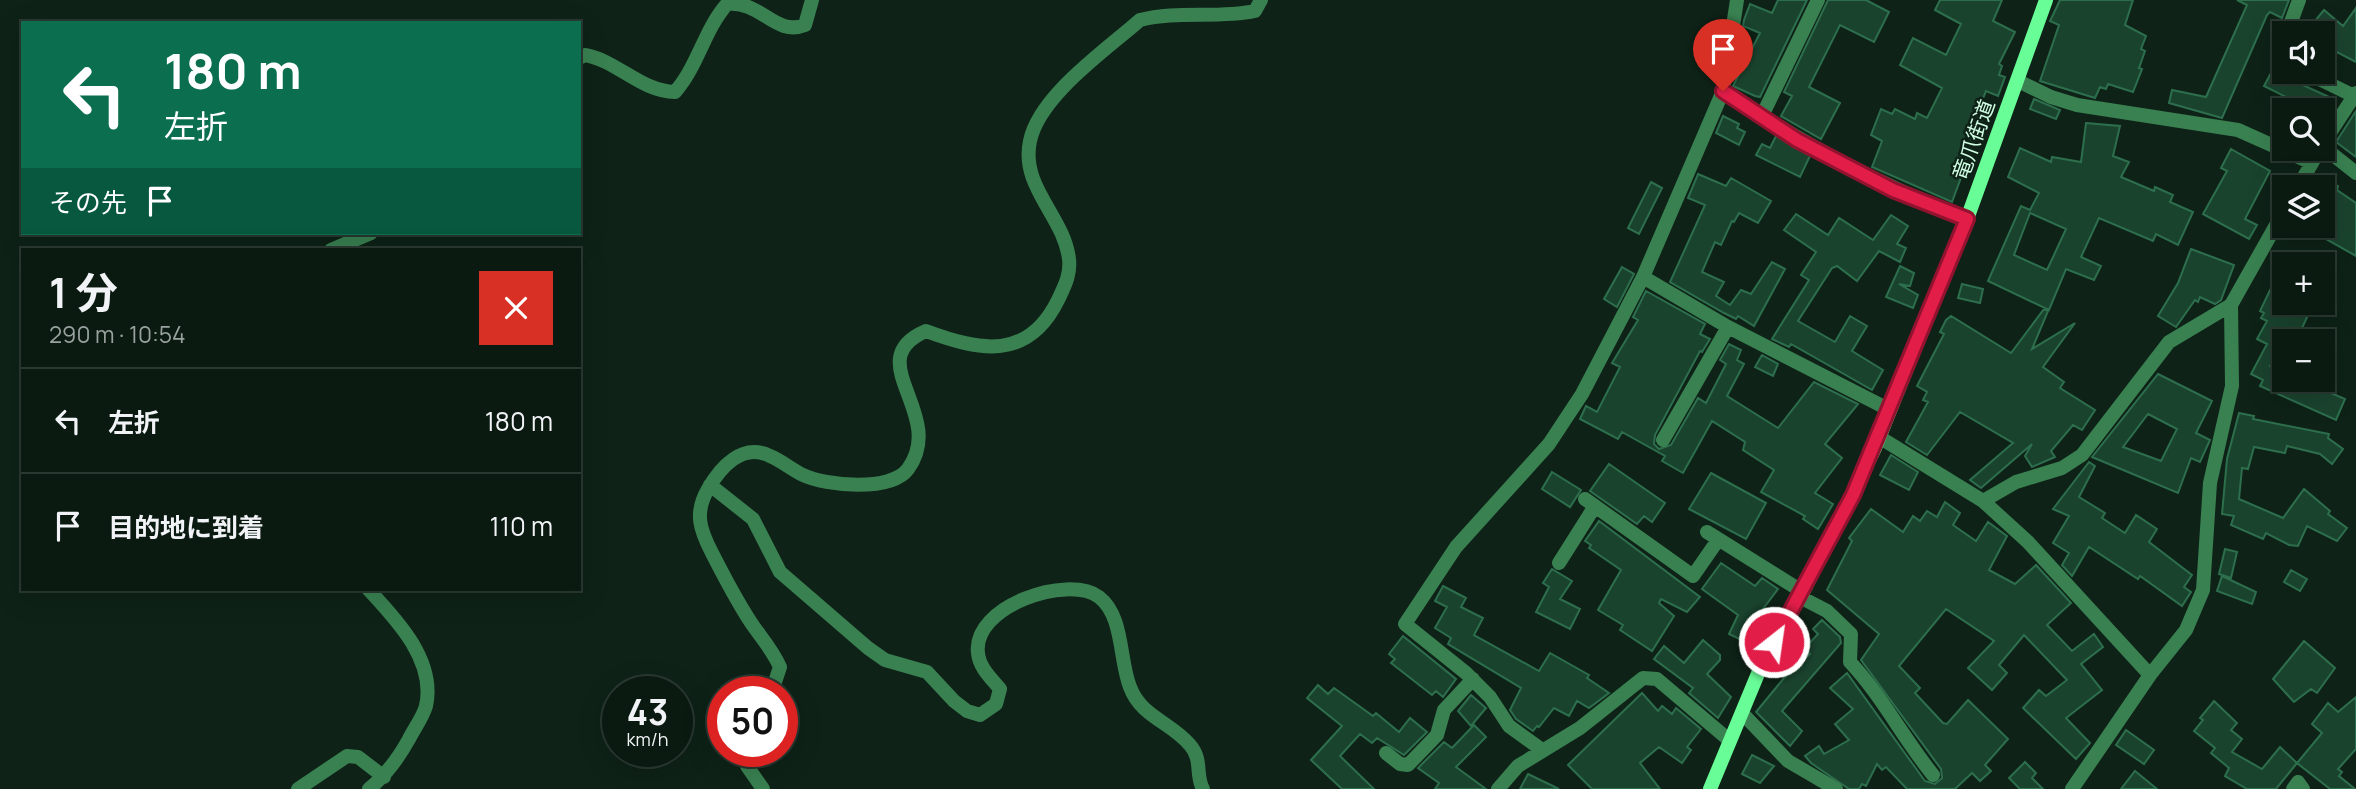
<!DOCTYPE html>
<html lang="ja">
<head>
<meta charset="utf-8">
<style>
  :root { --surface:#0a1a11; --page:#13231a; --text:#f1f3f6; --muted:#99a19f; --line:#2a3831 }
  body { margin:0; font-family:Manrope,"Noto Sans JP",sans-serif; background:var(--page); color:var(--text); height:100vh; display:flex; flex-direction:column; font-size:26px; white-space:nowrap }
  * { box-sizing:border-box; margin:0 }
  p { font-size:23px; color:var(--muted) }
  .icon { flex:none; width:38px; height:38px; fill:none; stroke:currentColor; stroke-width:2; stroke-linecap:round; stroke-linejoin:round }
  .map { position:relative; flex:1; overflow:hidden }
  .details { position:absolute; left:21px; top:248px; width:560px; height:343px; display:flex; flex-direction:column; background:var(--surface); border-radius:0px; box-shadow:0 7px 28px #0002,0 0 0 2px var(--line) }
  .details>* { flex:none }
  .hud { position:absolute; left:21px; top:21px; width:560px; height:214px; border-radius:0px; box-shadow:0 7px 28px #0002,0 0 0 2px var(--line); background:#0b6e4f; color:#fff; overflow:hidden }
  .controls { position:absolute; left:2272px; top:21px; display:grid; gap:14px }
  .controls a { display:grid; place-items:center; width:63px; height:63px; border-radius:0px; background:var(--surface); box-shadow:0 7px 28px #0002,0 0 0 2px var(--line); font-size:35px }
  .speed { position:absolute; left:602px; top:676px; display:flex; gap:14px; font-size:35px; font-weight:700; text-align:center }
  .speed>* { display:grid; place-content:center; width:91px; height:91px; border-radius:50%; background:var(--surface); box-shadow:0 7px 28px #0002,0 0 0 2px var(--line); line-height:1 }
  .speed small { font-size:18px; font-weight:400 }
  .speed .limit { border:10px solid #d22; background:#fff; color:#111 }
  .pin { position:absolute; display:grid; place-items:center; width:60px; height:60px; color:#fff; margin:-72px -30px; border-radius:50% 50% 50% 0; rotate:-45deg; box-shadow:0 0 7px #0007 }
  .pin .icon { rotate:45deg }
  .me { position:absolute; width:77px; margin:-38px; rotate:30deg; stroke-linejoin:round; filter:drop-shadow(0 0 5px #0008) }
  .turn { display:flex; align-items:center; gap:24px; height:147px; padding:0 28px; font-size:32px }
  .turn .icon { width:91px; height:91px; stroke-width:2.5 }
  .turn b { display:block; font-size:49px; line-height:60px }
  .then { display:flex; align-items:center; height:66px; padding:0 28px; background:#0003; gap:14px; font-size:26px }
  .round { display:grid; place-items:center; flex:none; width:74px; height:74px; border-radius:0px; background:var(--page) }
  .overview { display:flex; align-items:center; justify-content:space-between; height:119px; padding:0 28px }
  h1 { font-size:42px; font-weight:700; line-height:52px }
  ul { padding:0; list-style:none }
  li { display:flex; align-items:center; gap:21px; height:105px; padding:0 28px; border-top:2px solid var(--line) }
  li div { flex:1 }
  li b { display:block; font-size:26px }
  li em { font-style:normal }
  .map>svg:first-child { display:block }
  .building { fill:#1a432e; stroke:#2d6f4d; stroke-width:2; fill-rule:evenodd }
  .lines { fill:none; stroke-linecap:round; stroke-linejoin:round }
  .street { stroke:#398151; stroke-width:14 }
  .secondary { stroke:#68fd97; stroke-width:14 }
  .route-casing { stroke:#92132f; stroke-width:18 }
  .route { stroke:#e11d48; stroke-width:12 }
  .labels { text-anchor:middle; stroke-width:5; stroke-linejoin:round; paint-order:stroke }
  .street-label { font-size:21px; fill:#d0fee3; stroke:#0e2217 }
</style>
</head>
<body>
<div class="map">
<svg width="2356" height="789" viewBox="0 0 2356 789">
  <rect width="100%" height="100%" fill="#0e2217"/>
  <path class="building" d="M1778 0H1807L1760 97 1755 96 1733 86 1760 33 1743 26 1744 20 1750 4 1772 13Z
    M1828 0H1866L1889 12 1874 42 1840 25 1809 87 1840 103 1821 139 1781 116 1792 96 1784 92Z
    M1940 0H2002L1993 21 2015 32 1999 64 2002 66 1999 75 2005 77 1998 96 1986 91 1976 115 1983 118 1959 174 1962 175 1952 202 1872 167 1882 141 1871 135 1881 109 1892 114 1895 109 1915 119 1917 113 1927 118 1942 88 1900 65 1913 38 1946 55 1961 24 1935 10Z
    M2060 0H2133L2125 25 2146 36 2141 49 2145 51 2139 68 2142 69 2133 92 2108 84 2106 89 2100 87 2095 98 2040 81 2059 25 2050 21Z
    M2237 0H2289L2282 18 2270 12 2267 15 2222 118 2169 103 2172 90 2206 97 2247 5Z
    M2356 8V62L2335 51 2325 71 2322 70V33H2305L2324 10 2343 26Z
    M2272 71 2329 97V102L2335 107 2322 127V110H2294L2298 103 2264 86Z
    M2034 99 2060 110 2056 119 2030 109Z
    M2356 111V157L2336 142Z
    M1723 116 1739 124 1737 128 1745 132 1739 145 1716 133Z
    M2086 123 2120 126 2113 156 2129 162 2121 177 2154 191 2155 187 2173 195 2170 202 2193 212 2178 245 2156 234 2153 241 2099 218 2081 257 2101 266 2094 280 2066 269 2049 310 1988 281 2021 206 2030 210 2039 193 2008 177 2020 148 2051 162 2052 157 2081 162ZM2030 213 2066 229 2047 270 2014 255Z
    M1776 136 1810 156 1800 177 1756 155 1762 144 1770 148Z
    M2231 149 2270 171 2245 219 2257 225 2249 239 2203 214 2227 171 2221 168Z
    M1698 174 1726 186 1731 178 1771 201 1758 223 1739 213 1734 222 1732 221 1721 245 1715 242 1702 272 1724 282 1716 296 1730 305 1741 290 1751 294 1772 262 1785 269 1754 326 1738 316 1736 319 1724 313 1670 282 1705 205 1688 198Z
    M2322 180 2338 186 2337 190 2356 203V256L2303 226H2322Z
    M1651 182 1662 188 1639 234 1628 228Z
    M1796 214 1828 235 1839 218 1873 240 1891 215 1908 226 1897 244 1906 248 1900 262 1879 251 1857 281 1837 266 1832 268 1798 321 1835 342 1850 316 1867 326 1852 351 1883 370 1872 390 1791 344 1789 347 1772 339 1809 280 1801 275 1816 252 1784 230Z
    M2191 249 2234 265 2221 300 2215 304 2200 297 2198 302 2195 300 2176 327 2158 316 2178 283Z
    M1900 266 1914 273 1910 286 1899 284 1918 295 1913 308 1886 297Z
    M1622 267 1634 274 1617 307 1604 299Z
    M1962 284 1983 289 1980 303 1958 298Z
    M2270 290 2284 297V303L2309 313 2296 341H2282L2270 366 2284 372V380H2301L2345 399 2336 420 2260 386 2263 380 2251 374 2267 344 2257 339 2267 321 2261 318 2264 313 2260 311Z
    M1646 291 1705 324 1700 334 1710 339 1702 352 1700 351 1655 435 1654 444 1659 449 1671 445 1698 398 1706 403 1726 364 1720 360 1729 344 1741 350 1737 360 1744 364 1727 396 1778 428 1814 382 1858 404 1825 444 1842 458 1815 493 1833 504 1818 529 1803 519 1805 516 1761 492 1774 470 1743 450 1745 442 1712 421 1683 473 1662 461 1665 456 1622 432 1618 439 1580 419 1586 406 1597 412 1620 367 1612 363 1638 320 1633 317Z
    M2044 309 2048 311 2032 349 2075 323 2043 367 2064 382 2060 388 2095 410 2082 430 2073 425 2051 451 2055 457 2032 467 2025 456 2032 444 1981 488 1970 480 2013 443 1960 412 1927 455 1906 442 1928 402 1923 400 1927 392 1917 386 1944 334 1940 332 1946 320 1951 316 2011 353Z
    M1762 355 1778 364 1773 376 1755 367Z
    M2158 374 2212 401 2196 433 2210 440 2200 462 2191 458 2178 493 2092 457ZM2148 414 2177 429 2161 461 2123 447Z
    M2239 413 2254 416 2253 419 2329 434 2328 438 2343 449 2332 464 2320 454 2287 446 2285 453 2254 447 2248 469 2242 468 2239 499 2283 518 2304 489 2330 511 2328 514 2347 528 2337 541 2307 526 2298 546 2289 545 2266 533 2263 539 2231 525 2234 516 2222 514 2227 459Z
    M1891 455 1918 472 1909 490 1880 475Z
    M2089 462 2095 466 2079 497 2105 513 2102 518 2125 533 2136 515 2157 529 2149 542 2192 575 2184 587 2191 592 2182 606 2140 576 2138 579 2089 547 2072 576 2062 565 2069 553 2053 543 2069 516 2053 509Z
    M1609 464 1665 503 1652 522 1644 516 1637 524 1590 491Z
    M1552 472 1581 490 1570 507 1542 489Z
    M1711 473 1766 503 1746 539 1689 509Z
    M1945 502 1960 513 1953 525 1976 541 1988 522 2007 536 1989 570 2015 584 2036 565 2071 603 2047 625 2072 651 2094 634 2103 647 2081 664 2102 690 2066 718 2090 743 2076 759 2023 708 2039 690 2046 696 2067 680 2024 635 1999 665 2007 673 1992 690 1968 668 1994 641 1946 609 1899 666 1920 688 1915 693 1943 723 1947 724 1968 700 2008 739 1985 765 1991 771 1980 781 1972 773 1955 789H1907L1886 767 1882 770 1877 764 1866 786 1862 784 1859 789H1849L1811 763 1805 756 1819 746 1824 754 1849 740 1835 724 1853 709 1830 688 1847 673 1925 781 1935 784 1942 778 1941 769 1861 660 1879 634 1827 590 1852 541 1849 538 1871 509 1903 532 1913 516 1920 521 1927 511 1937 517Z
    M1599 521 1700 597 1687 612 1661 599 1659 603 1674 616 1652 651 1620 630 1623 625 1598 610 1621 570 1589 548 1591 545 1585 541Z
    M2225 549 2237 552 2231 578 2219 574Z
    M1721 563 1755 586 1762 578 1778 589 1763 609 1770 612 1754 646 1729 634 1738 615 1702 589Z
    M1552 569 1572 581 1560 599 1580 609 1570 629 1536 612 1549 587 1543 583Z
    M2291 570 2307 579 2300 591 2284 582Z
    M2222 576 2256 592 2252 604 2217 591Z
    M1443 586 1466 598 1461 607 1483 618 1474 635 1539 671 1550 653 1589 675 1587 678 1609 693 1589 708 1577 701 1569 716 1554 708 1539 727 1537 726 1533 731 1516 719 1510 710 1521 688 1448 644 1451 638 1435 628 1447 607 1435 601Z
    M1822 620 1840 637 1841 643 1782 711 1802 731 1790 746 1756 712 1784 678 1810 654 1804 649 1818 634 1813 629Z
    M1403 636 1456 679 1443 697 1436 691 1432 695 1391 663 1395 659 1389 654Z
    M1703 640 1720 655V660L1707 674 1731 697 1718 718 1689 693 1693 688 1654 659 1664 646 1684 663Z
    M2304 641 2335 668 2317 693 2311 689 2294 702 2273 679Z
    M1318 685 1328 694 1334 688 1373 716 1376 713 1399 732 1410 718 1427 732 1404 755 1377 738 1372 743 1360 734 1340 756 1374 789H1342L1311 760 1342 726 1307 698Z
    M1642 693 1658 711 1662 706 1672 714 1676 708 1701 729 1687 747 1691 750 1682 763 1659 747 1640 763 1660 789H1592L1568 765Z
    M1471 695 1486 708 1471 726 1458 711Z
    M2356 697V749L2338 769 2342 772 2339 776 2355 789H2330L2297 763 2322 733 2312 724 2328 703 2338 712Z
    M2214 701 2237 723 2231 730 2242 739 2232 752 2262 769 2280 747 2297 763 2276 789H2247L2225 776 2229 768 2211 753 2215 748 2194 731 2203 720 2200 718Z
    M1474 725 1486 737 1456 767 1486 789H1435L1439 783 1418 768 1444 742 1452 748Z
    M2126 730 2154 750 2144 764 2116 745Z
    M1752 755 1774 766 1760 783 1742 774Z
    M2025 762 2036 773 2032 778 2043 789H2020L2009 778Z
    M2135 771 2157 789H2121Z
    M1528 774 1559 789H1520Z"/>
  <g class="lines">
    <path class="street" d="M1737 0 1723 91 1643 277 1728 327 1890 410
      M2287 33 2299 0
      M2284 41 2277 58 2284 61
      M579 58 585 55C618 61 640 91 675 92 698 66 704 30 727 4 761 0 775 37 805 25L812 0
      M2305 72 2352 95
      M2018 81 2051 97 2077 105 2238 130 2312 163
      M1723 91C1805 145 1876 183 1967 219
      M1762 116 1818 0
      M2322 145 2356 93
      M2322 146 2356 173
      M2298 187 2316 156
      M331 250 371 233
      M1879 437 1983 501 2028 542 2150 675
      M1663 440 1728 327
      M710 485 753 519 780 572 868 648 885 660 927 672 954 701 967 711 980 715 996 704 1000 689C991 678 979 667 978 653 972 606 1068 574 1099 597 1124 616 1119 660 1130 687 1141 717 1171 722 1190 745 1203 760 1195 775 1203 789
      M1585 499 1693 576 1718 540
      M1983 501 2016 482 2062 468 2082 455 2169 342 2231 305
      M1707 532 1803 592
      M1559 563 1595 506
      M1800 597 1827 611 1851 634 1850 662C1882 696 1903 738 1933 775
      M772 691 780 667C773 651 764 641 754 627 738 604 725 578 712 553 700 530 694 513 708 489 720 468 742 442 770 456 782 461 791 469 803 475 826 486 891 492 908 469 948 414 858 360 926 331 980 351 1028 361 1058 300 1064 287 1071 275 1069 259 1064 216 1020 187 1030 141 1039 96 1106 50 1140 20 1177 10 1217 19 1255 11L1261 0
      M1742 713 1788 761 1836 789
      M1542 750 1509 726 1490 697 1466 673 1405 624 1456 547 1549 444 1582 394 1643 277
      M746 751 747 766 763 789
      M1386 753 1400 764 1408 765 1437 735 1444 710 1473 679
      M298 789 347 756 358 757 384 777
      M369 789C386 775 398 759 409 739 414 729 423 717 426 706 436 661 397 620 369 590
      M1498 789 1518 766 1580 728 1643 678 1657 679 1729 740
      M2072 789 2150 675 2186 630 2203 590 2210 483 2232 386 2231 305 2284 211
      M2293 789 2298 782 2303 789"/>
    <path class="secondary" d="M1710 789 1762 664 1803 592 1875 448 1967 219 2046 0"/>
  </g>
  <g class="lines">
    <defs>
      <path id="route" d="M1723 91 1797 140 1893 190 1967 219 1853 495 1774 642"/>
    </defs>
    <use href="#route" class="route-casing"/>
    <use href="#route" class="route"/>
  </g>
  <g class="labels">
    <g class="street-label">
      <text transform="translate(1974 140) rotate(-70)" y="7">竜爪街道</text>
    </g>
  </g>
</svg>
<div class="controls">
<a><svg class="icon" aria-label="sound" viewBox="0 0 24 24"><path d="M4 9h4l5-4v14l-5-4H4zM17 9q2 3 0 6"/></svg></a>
<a><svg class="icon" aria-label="search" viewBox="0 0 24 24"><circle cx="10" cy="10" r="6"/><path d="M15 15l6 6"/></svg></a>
<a><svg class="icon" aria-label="layers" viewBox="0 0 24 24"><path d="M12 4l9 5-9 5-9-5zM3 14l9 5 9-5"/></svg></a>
<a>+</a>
<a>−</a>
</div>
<div class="speed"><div>43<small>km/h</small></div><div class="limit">50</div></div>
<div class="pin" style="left:1723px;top:91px;background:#d93025"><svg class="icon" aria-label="arrive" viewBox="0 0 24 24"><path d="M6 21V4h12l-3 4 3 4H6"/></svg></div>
<svg class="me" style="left:1774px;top:642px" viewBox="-20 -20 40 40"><circle r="17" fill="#e11d48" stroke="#fff" stroke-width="3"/><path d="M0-11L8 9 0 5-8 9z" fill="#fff"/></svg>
<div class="hud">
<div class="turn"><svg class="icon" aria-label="left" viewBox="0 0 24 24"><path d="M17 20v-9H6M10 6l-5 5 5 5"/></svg><div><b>180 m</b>左折</div></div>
<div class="then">その先<svg class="icon" aria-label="arrive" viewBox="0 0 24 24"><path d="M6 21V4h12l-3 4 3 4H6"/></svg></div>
</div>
<section class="details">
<div class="overview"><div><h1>1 分</h1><p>290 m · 10:54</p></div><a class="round" style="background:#d93025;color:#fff"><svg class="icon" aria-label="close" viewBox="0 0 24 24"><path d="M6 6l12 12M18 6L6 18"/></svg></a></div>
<ul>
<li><svg class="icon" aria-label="left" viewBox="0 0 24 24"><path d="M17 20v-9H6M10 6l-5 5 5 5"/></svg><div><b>左折</b></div><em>180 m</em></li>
<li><svg class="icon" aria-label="arrive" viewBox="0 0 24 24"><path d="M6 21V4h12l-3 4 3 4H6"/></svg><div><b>目的地に到着</b></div><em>110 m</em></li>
</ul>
</section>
</div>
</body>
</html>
